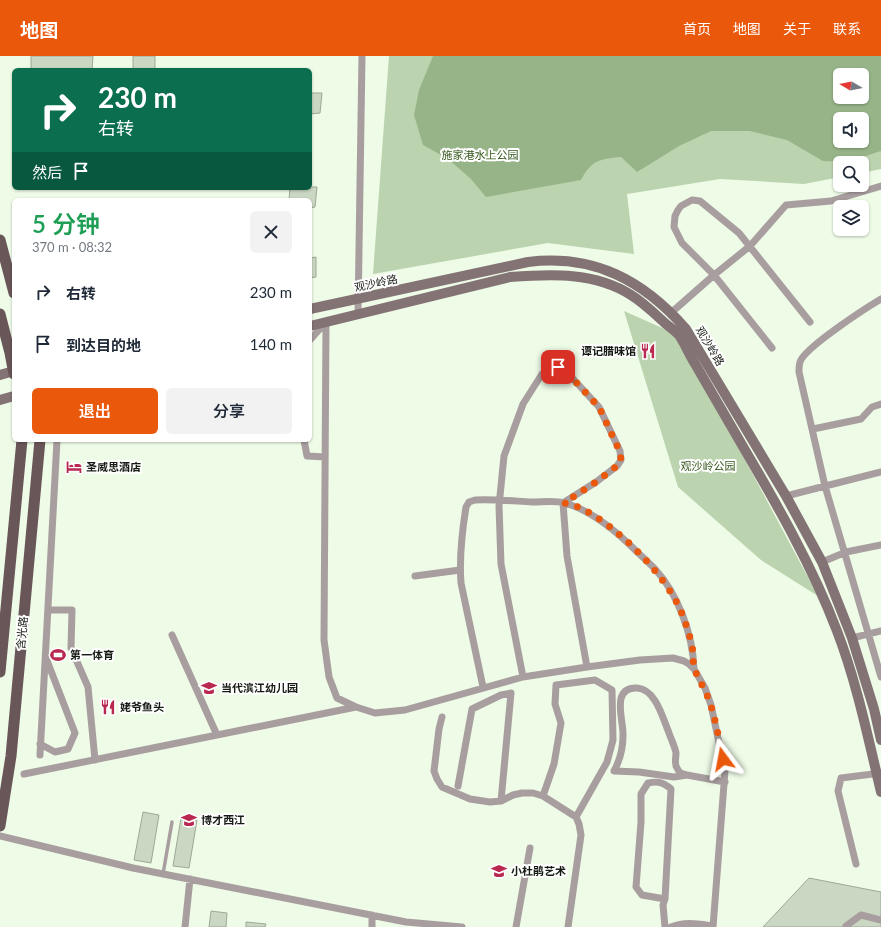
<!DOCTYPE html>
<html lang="zh">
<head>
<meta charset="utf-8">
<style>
  :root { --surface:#fff; --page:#f2f2f3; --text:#1f2937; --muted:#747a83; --accent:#ea580c }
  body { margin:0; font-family:Lato,"Noto Sans SC",sans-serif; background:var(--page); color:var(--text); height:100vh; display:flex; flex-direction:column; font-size:15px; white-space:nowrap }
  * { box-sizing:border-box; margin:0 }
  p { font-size:13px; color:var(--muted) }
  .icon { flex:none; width:22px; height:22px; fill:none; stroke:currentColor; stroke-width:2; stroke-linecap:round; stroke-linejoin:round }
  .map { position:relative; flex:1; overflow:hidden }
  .details { position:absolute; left:12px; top:142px; width:300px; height:244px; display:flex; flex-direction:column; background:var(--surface); border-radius:6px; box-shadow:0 1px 3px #0004 }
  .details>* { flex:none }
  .banner { position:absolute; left:12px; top:12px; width:300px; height:122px; border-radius:6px; box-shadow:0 1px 3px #0004; background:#0b6e4f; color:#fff; overflow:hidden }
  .needle { width:26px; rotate:280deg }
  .buttons { position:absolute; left:833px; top:12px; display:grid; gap:8px }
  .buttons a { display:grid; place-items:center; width:36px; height:36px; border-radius:6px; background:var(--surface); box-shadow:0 1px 3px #0004; font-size:20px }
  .pin { position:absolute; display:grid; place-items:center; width:34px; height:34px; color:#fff; margin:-17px; border-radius:8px; box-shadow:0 2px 6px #0006 }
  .me { position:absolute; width:44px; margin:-22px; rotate:347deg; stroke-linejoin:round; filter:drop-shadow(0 0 3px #0008) }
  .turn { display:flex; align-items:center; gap:14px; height:84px; padding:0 20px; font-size:18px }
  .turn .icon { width:52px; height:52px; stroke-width:2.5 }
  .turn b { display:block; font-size:28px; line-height:34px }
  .then { display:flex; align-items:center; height:38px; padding:0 20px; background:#0003; gap:8px; font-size:15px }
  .round { display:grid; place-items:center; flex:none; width:42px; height:42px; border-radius:6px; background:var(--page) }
  .summary { display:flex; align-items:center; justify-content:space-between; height:68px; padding:0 20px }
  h1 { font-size:24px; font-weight:600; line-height:30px; color:#1e9e55 }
  .button { display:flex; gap:8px; margin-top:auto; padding:8px 20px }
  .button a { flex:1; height:46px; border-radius:6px; background:var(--accent); color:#fff; font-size:16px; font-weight:600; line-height:46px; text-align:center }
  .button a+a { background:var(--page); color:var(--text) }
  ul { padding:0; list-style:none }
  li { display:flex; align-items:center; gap:12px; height:52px; padding:0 20px }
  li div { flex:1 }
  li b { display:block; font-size:15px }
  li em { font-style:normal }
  header { display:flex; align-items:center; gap:24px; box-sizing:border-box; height:56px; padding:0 20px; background:var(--accent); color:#fff }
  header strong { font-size:19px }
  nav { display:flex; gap:22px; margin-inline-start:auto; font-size:14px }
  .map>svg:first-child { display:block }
  .green { fill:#bbd3ae; fill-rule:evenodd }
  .water { fill:#97b488; fill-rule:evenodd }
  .building { fill:#cad7c3; stroke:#9da996 }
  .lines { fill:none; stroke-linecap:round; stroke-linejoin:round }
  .lane { stroke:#a99e9f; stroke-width:3.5 }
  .street { stroke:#a99e9f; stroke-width:7 }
  .secondary { stroke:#847375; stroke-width:10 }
  .primary { stroke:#695658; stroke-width:11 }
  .route { stroke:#ea580c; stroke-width:7; stroke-dasharray:0 12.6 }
  .labels { text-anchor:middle; stroke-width:4; stroke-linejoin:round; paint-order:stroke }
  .park-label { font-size:11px; fill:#325618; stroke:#fff }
  .street-label { font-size:11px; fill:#151a13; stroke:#fff }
  .poi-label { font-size:11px; font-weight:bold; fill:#151a13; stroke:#fff; text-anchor:start }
</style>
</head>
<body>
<header>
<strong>地图</strong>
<nav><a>首页</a><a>地图</a><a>关于</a><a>联系</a></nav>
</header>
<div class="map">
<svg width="881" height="871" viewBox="0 0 881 871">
  <rect width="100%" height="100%" fill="#eefbe7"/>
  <path class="green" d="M389 0H881V113L862 117V107H840V121L804 128 720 123 627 138 634 198 548 187 373 218ZM840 19H862V41H840ZM840 63H862V85H840Z
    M624 255 678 279 818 540 761 504 678 431Z"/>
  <path class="water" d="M433 0H881V95L847 106 823 105 787 84 750 75H711L679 90 637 116 621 101C599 103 592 104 581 124L486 141 471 123 448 103 423 89 414 59 419 34ZM840 19H862V41H840ZM840 63H862V85H840Z"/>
  <path class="building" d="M31 0H93L92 14H31Z
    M133 0H155V14H133Z
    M310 37H322L320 57 310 58Z
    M310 131H317L315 151 310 152V144H289L290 132Z
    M316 201V221L310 222V202Z
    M143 756 159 759 151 807 134 804Z
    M181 762 197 764 189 812 173 810Z
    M809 822 881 836V871H763Z
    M211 855 227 857 226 871H209Z
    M246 866 266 868 265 871H246Z"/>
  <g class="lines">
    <path class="lane" d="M163 818 172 766"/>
    <path class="street" d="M881 243C866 252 804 292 800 306 799 309 799 313 799 316L825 430 881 621
      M672 256 714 219 772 292
      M358 258 362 0
      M326 266 324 584 329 621 337 642 356 651 375 657 405 654 523 621 587 611 640 604 673 602 684 605 689 608 694 613 705 632 711 649 725 715 713 871
      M810 266 739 177 700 145 692 144 681 150 678 154 675 160 674 171 682 187 714 219 750 190 786 149 831 145 881 130
      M310 284 326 266
      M813 373 861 363 872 351 881 348
      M304 384 307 400 325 401
      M786 440 881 416
      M822 506 846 496 881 489
      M415 520 460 514
      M48 554H72L71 592 88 631 95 704
      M172 579 217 679
      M852 582 881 575
      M523 621 501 508 499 450 504 400 523 348 542 318 558 311 564 313 599 351 620 395 621 404 617 410 596 426 563 447 567 500 587 611
      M483 631 461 527C459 502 462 476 466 451L469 446 475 444C494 443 513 445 532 446 543 446 555 444 565 447 590 454 611 471 629 488 637 496 646 504 655 513 678 538 693 579 694 613
      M442 661 439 673 434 715 437 723 442 731 470 743 490 746 501 745 513 739 522 737H533L543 740 576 761 579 768 581 779 568 871
      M40 688 55 696 68 693 75 677 46 602
      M40 699 57 384
      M24 718 356 651
      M687 719 674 721 639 716 614 715C620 704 623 692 623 680 624 665 610 631 637 632 656 633 663 663 669 677 671 683 675 691 676 697 676 702 674 708 677 712 679 717 682 718 687 719L725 726
      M458 730 472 653 501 639 511 637 501 745
      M543 740 554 708 561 667 555 648 556 629 595 624 612 634 613 684 607 706 576 761
      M0 780 133 812 406 866 462 871
      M856 808 838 735 841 722 881 717
      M846 870 861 859 881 864
      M185 871 190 823
      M372 871V859
      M516 871 530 792
      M665 871 663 849 665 843 671 733C663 726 658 725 648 727L641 738V766L636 831 642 839 665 843
      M671 871C685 865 699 868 713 870"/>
    <path class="secondary" d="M310 253 528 206C594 198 643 224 686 273L786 440 822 506 852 582 874 653 881 684
      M310 270 510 221C552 218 595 216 631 239 644 247 655 258 666 268 670 271 675 275 679 279 685 288 689 298 694 306 705 325 716 344 727 363 767 432 809 501 837 575 857 627 868 682 881 736
      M0 319 14 315
      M0 344 14 340"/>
    <path class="primary" d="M0 184 14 237
      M0 258 10 297 14 318
      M0 616 22 384
      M0 770 11 700 40 384"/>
  </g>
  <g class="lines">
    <path class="route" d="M558 311 564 313 599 351 620 396 621 404 617 410 596 426 564 447C569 448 575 450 581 452 618 471 664 517 681 555 686 568 691 582 693 596 694 602 692 609 695 614 699 625 706 635 710 647 716 665 719 684 723 703"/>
  </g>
  <defs>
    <symbol id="restaurant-bare" viewBox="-9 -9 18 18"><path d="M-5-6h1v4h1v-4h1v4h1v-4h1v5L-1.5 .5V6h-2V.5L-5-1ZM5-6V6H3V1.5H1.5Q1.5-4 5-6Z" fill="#b9284f" stroke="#fff" stroke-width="2.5" paint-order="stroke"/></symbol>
    <symbol id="hotel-bare" viewBox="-9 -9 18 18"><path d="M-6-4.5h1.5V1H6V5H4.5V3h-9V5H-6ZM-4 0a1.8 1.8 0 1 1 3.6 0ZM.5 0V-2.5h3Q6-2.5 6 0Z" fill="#b9284f" stroke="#fff" stroke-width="2.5" paint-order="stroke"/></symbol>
    <symbol id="stadium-bare" viewBox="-9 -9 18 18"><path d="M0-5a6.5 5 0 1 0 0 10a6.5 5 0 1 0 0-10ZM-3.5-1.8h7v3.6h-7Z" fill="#b9284f" stroke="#fff" stroke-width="2.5" paint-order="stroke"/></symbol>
    <symbol id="school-bare" viewBox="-9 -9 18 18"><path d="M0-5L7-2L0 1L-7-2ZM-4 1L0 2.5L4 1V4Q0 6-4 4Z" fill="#b9284f" stroke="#fff" stroke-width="2.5" paint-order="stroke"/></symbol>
  </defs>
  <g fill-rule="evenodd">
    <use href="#restaurant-bare" x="637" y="284" width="22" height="22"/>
    <use href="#hotel-bare" x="63" y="400" width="22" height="22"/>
    <use href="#stadium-bare" x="47" y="588" width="22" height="22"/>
    <use href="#school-bare" x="198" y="621" width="22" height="22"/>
    <use href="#restaurant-bare" x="97" y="640" width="22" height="22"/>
    <use href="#school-bare" x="178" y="753" width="22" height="22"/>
    <use href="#school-bare" x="488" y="804" width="22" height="22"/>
  </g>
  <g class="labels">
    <g class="park-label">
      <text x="480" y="103">施家港水上公园</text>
      <text x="708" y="414">观沙岭公园</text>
    </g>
    <g class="street-label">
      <text transform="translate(376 227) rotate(-12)" y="4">观沙岭路</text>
      <text transform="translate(710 290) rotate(59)" y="4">观沙岭路</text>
      <text transform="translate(22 577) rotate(-85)" y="4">含光路</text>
    </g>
    <g class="poi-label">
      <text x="636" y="299" text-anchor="end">谭记腊味馆</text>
      <text x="86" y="415">圣威思酒店</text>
      <text x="70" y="603">第一体育</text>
      <text x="221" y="636">当代滨江幼儿园</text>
      <text x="120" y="655">姥爷鱼头</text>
      <text x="201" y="768">博才西江</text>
      <text x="511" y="819">小杜鹃艺术</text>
    </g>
  </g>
</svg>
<div class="buttons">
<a><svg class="needle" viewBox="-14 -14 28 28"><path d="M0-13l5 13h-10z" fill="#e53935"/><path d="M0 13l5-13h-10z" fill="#747a83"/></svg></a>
<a><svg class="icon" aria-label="sound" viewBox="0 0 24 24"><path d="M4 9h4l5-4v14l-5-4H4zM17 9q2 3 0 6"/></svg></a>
<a><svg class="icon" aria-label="search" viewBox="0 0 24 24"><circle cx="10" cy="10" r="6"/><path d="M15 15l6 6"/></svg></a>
<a><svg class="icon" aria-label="layers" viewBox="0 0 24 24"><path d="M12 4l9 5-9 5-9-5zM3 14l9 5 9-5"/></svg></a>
</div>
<div class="pin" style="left:558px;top:311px;background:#d93025"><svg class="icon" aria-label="arrive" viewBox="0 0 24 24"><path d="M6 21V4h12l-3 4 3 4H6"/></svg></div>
<svg class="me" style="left:723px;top:703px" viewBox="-20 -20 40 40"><path d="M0-17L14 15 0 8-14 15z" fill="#ea580c" stroke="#fff" stroke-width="4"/></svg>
<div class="banner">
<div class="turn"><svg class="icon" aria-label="right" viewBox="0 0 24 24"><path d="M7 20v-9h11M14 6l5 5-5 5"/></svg><div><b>230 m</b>右转</div></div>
<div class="then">然后<svg class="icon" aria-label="arrive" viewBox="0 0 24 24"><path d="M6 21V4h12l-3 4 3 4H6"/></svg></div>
</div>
<section class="details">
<div class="summary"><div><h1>5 分钟</h1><p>370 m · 08:32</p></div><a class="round"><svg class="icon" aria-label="close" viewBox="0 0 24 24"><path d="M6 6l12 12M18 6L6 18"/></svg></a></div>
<ul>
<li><svg class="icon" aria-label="right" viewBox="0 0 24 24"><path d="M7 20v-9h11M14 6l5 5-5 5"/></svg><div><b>右转</b></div><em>230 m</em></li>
<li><svg class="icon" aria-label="arrive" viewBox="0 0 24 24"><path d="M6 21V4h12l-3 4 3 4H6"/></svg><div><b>到达目的地</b></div><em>140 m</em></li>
</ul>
<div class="button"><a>退出</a><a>分享</a></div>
</section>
</div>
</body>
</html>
